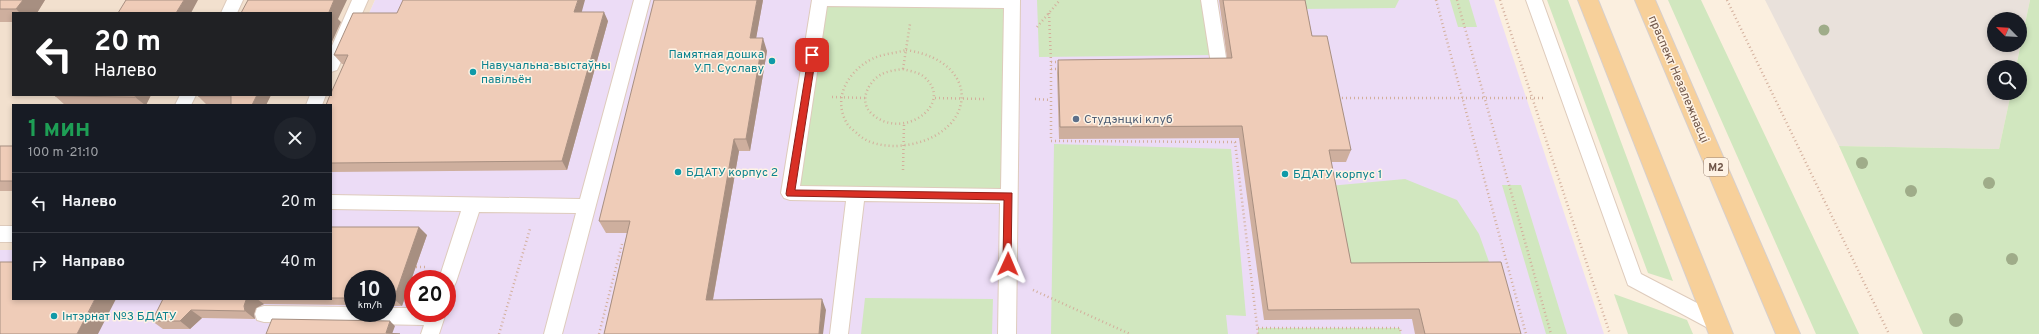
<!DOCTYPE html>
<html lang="ru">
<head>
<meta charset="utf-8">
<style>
  :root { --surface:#171b24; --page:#20242c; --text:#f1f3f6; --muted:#9ea1a6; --line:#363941 }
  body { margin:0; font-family:Overpass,sans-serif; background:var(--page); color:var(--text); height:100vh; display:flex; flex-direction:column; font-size:15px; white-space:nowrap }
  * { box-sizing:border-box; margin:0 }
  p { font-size:13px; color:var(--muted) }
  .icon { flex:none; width:22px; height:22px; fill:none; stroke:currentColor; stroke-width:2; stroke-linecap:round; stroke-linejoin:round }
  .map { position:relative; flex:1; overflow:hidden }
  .panel { position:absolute; left:12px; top:104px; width:320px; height:196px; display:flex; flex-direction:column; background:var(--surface); border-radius:0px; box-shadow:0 2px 6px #0003 }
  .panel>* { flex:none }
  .hud { position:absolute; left:12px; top:12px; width:320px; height:84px; border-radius:0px; box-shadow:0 2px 6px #0003; background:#202124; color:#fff; overflow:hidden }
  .needle { width:26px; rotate:294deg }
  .tools { position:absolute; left:1987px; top:12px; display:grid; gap:8px }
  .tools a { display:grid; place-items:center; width:40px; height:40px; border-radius:50%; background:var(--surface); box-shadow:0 2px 6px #0003; font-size:20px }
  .speed { position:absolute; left:344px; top:270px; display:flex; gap:8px; font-size:20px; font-weight:700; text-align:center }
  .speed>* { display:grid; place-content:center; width:52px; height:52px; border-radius:50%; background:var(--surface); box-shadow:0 2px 6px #0003; line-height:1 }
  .speed small { font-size:10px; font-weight:400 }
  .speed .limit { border:6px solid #d22; background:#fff; color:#111 }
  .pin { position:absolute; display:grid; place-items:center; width:34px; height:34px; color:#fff; margin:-17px; border-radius:8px; box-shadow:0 2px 6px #0006 }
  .me { position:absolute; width:44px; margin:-22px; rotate:1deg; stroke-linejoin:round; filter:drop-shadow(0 0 3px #0008) }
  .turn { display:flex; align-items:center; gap:14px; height:84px; padding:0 16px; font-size:18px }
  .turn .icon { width:52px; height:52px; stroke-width:2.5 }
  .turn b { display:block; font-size:28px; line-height:34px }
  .round { display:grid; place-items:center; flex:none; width:42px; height:42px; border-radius:21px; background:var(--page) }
  .summary { display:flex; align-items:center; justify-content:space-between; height:68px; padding:0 16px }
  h1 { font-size:24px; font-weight:700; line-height:30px; color:#1e9e55 }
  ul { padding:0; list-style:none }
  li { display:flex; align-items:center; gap:12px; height:60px; padding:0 16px; border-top:1px solid var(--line) }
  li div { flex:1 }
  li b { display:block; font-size:15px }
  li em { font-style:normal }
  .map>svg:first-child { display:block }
  .residential { fill:#f2e0ce; fill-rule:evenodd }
  .industrial { fill:#e9e1db; fill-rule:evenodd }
  .education { fill:#ecdcf6; fill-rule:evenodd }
  .green { fill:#d1e7bf }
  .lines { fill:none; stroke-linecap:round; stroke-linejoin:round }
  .lane-casing { stroke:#decbbc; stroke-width:2 }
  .primary-casing { stroke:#d7cfcc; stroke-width:2 }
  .path { stroke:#d3af9c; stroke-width:2.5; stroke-dasharray:1 3; stroke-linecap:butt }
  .lane { fill:#fff; fill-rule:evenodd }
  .primary { fill:#f7d09a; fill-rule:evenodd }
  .tree { fill:#9fac89 }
  .wall { fill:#ceaf9e }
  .shaded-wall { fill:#a78f81 }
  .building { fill:#efccb8; stroke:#a78f81 }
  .route { fill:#d93025; stroke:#8d1f18 }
  .culture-dot { fill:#0f9aa8; stroke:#fef3e5; stroke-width:1.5 }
  .service-dot { fill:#5c6f8a; stroke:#fef3e5; stroke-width:1.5 }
  .labels { text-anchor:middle; stroke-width:3; stroke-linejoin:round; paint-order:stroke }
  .shield { fill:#fef3e5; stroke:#9a8477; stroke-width:1 }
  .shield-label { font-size:11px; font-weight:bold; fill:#6f5548 }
  .culture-label { font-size:12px; fill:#0d838f; stroke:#fef3e5; text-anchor:start }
  .street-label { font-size:12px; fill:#6f5548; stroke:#fef3e5 }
  .service-label { font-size:12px; fill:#4e5e75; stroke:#fef3e5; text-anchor:start }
</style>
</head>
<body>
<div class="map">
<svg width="2039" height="334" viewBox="0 0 2039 334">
  <rect width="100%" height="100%" fill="#fbefdf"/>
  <path class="residential" d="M0 0H375L328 105H13V250H0ZM13 13H331V95H13Z"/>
  <path class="industrial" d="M1765 0H2030L2016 67H1994V93H2011L1999 149 1839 146ZM1994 19H2020V45H1994Z"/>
  <path class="education" d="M375 0H1494L1604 334H0V250H13V299H331V105H328ZM353 279H387V313H353ZM413 279H447V313H413Z"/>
  <path class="green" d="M820 0 1012 2 1009 196 790 193Z
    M1037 0H1208L1216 55 1039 57Z
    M1298 0H1399L1395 8 1300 9Z
    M1450 0H1469L1477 27H1458Z
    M1547 0H1568L1673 281 1648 273Z
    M1668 0H1701L1859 334H1816Z
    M2030 0H2039V334H1923L1839 146 1999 149 2011 93H2020V67H2016Z
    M1054 144 1231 149 1246 316 1226 315 1228 334H1051Z
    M1405 179 1457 200 1479 234 1493 273 1346 274 1329 186Z
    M1502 185H1521L1567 334H1546Z
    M1614 294 1687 320 1693 334H1628Z
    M865 298 993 299 992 334H861Z
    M1258 328H1400L1401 334H1258Z"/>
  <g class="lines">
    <defs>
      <path id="lane" d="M227 0H243L237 13H221Z
        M352 0H368L339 66 337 70 331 72V48Z
        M634 0H650L562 334H544L576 213 479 212 456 282 453 288 447 290V279H439L461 211 331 209V195L580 199Z
        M812 0H1020L1016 334H998L1000 203 864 201 848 334H830L846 201 790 200 784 198 781 193ZM827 6 1004 8 1001 189 800 186Z
        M1201 0H1217L1227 64 1225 68 1219 70 1213 68 1211 64Z
        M1526 0H1542L1641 274 1724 317 1726 323 1724 329 1717 331 1710 329 1628 285Z
        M180 95H196L191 105H175Z
        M310 95H326L322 105H306Z
        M0 226H13V242H0Z
        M264 306 353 307V313H387V308H413V313H446L439 334H421L424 325 264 322 257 320 255 314 257 308Z"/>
      <path id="primary" d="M1578 0H1598L1733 334H1709Z
        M1635 0H1655L1800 334H1776Z"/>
    </defs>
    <use href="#lane" class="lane-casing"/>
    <use href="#primary" class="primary-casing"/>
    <path class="path" d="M1436 0 1526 334
      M1457 0 1551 334
      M1500 0 1610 334
      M1727 0 1889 334
      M1049 13 1051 62
      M1037 27 1060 0
      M906 50C988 62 975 142 896 146 884 146 869 144 859 135 856 132 851 129 848 125 831 99 848 70 874 58 883 54 896 53 906 50Z
      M1060 62H1051V141L1235 142 1258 334
      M903 69C909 71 918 72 923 76 957 103 903 142 872 114 858 102 868 81 882 74 888 71 896 70 903 69Z
      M903 69 910 24
      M1051 69H1060
      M832 97 865 98
      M935 98 984 99
      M1338 98H1543
      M1035 99 1051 100
      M903 170 904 124
      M416 267H426
      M1033 290 1130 334
      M1258 328H1400L1401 334
      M499 334 530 229
      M599 334 622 244"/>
    <use href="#lane" class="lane"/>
    <use href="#primary" class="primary"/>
  </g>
  <g class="tree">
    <circle cx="1824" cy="30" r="5.5"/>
    <circle cx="1862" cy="163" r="6"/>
    <circle cx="1989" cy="183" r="6"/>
    <circle cx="1911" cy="191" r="6"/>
    <circle cx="2012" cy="259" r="6"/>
    <circle cx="1956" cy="320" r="7"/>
  </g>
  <path class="wall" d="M0 0H45L37 13H13V22H0Z
    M763 0 756 38 767 51 750 151H739L713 300 826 310 604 334 627 233H606L599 221Z
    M1219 0H1305L1312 36 1351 150 1346 162H1331L1351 263 1521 334H1415L1412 319 1264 320 1239 138 1059 139 1057 73 1058 60 1227 58Z
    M397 13 608 21 567 170 331 172V105L344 64H342L334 55Z
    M151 95 146 105H65L55 96Z
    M271 95 266 105H207L198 96Z
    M0 146H13V191H0Z
    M331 227 427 235 402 306H387V279H353V310L348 305 264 304 256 308 254 314 255 319 202 318 190 329H163L152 321 163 299H331Z"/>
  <path class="shaded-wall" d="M23 0H45L37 13H20L16 9Z
    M184 0H198L191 13H176Z
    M334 0H347L338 19 341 22 331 44V15L329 12Z
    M578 0H585L579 22 574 12Z
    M757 0H763L754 50 750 38Z
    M604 12 608 21 567 170 562 161Z
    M763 38 767 51 750 151 746 139Z
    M136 95H151L146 105H145L135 97Z
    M257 95H271L266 105H252Z
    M734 139 739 151 711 310 706 300Z
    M419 227 427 235 402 306 394 299Z
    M95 299H116L98 334H77Z
    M248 299H257L264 304 256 308 254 314 255 319 245 311 244 306 246 300Z
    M822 299 826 310 823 334H819Z
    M191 310 202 318 190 329 180 321Z
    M390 321 395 326 392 334 386 333Z"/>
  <path class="building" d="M0 0H23L16 9H0Z
    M126 0H184L176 13H118Z
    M248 0H334L329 12H333L331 15V13H241Z
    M403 0H578L574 12H604L562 161 331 163V105H326L330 95H331V93L348 55H334L353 13H397Z
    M654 0H757L750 38H763L746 139H734L706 300 822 299 819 334H604L630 221H599Z
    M1223 0H1305L1312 36H1327L1351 150H1329L1351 263 1501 262 1521 334H1425L1419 309 1268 310 1242 126 1060 127 1058 60 1232 58Z
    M55 95H136L135 97 55 96Z
    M198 95H257L252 105H231V96H198Z
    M0 146H13V181H0Z
    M331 227H419L394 299H387V279H353V304H346L344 298H331Z
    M0 262H13V299H95L77 334H0Z
    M163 299H248L246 300 244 306 245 311 191 310 180 321H152Z
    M272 319 390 321 386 333 400 334H266Z"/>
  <path class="route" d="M809 52H814L816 55 795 190 1012 193 1011 267H1004L1003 264 1004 200 787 196 786 194Z"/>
  <g class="culture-dot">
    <circle cx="772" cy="61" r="4"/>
    <circle cx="473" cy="72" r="4"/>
    <circle cx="678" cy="172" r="4"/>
    <circle cx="1285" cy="174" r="4"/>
    <circle cx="54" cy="316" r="4"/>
  </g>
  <circle class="service-dot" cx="1076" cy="119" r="4"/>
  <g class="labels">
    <rect class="shield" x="1704" y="158" width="24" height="18" rx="3"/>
    <g class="shield-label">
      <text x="1716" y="171">М2</text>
    </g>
    <g class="culture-label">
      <text x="764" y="58" text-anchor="end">Памятная дошка<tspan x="764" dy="14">У.П. Суславу</tspan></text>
      <text x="481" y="69">Навучальна-выстаўны<tspan x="481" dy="14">павільён</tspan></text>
      <text x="686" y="176">БДАТУ корпус 2</text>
      <text x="1293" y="178">БДАТУ корпус 1</text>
      <text x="62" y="320">Інтэрнат №3 БДАТУ</text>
    </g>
    <g class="street-label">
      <text transform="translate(1679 79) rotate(67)" y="4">праспект Незалежнасці</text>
    </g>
    <g class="service-label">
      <text x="1084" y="123">Студэнцкі клуб</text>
    </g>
  </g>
</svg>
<div class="tools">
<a><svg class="needle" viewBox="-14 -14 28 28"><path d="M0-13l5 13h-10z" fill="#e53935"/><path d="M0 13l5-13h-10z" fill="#9ea1a6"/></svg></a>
<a><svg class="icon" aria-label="search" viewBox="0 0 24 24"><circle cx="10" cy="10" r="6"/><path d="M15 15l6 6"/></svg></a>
</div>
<div class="speed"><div>10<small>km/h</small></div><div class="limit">20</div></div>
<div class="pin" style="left:812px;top:55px;background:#d93025"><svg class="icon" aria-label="arrive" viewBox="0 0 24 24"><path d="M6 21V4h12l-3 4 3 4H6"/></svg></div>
<svg class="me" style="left:1008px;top:264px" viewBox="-20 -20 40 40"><path d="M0-17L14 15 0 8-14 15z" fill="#d93025" stroke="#fff" stroke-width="4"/></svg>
<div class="hud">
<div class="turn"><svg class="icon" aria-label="left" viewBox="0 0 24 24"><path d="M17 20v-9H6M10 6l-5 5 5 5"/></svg><div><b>20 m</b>Налево</div></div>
</div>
<section class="panel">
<div class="summary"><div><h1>1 мин</h1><p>100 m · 21:10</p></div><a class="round"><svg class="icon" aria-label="close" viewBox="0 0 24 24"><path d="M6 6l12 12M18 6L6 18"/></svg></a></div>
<ul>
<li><svg class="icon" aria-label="left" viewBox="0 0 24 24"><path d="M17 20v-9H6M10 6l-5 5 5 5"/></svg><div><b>Налево</b></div><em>20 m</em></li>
<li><svg class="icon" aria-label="right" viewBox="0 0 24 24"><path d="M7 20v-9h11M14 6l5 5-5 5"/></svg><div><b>Направо</b></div><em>40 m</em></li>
</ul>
</section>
</div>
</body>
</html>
